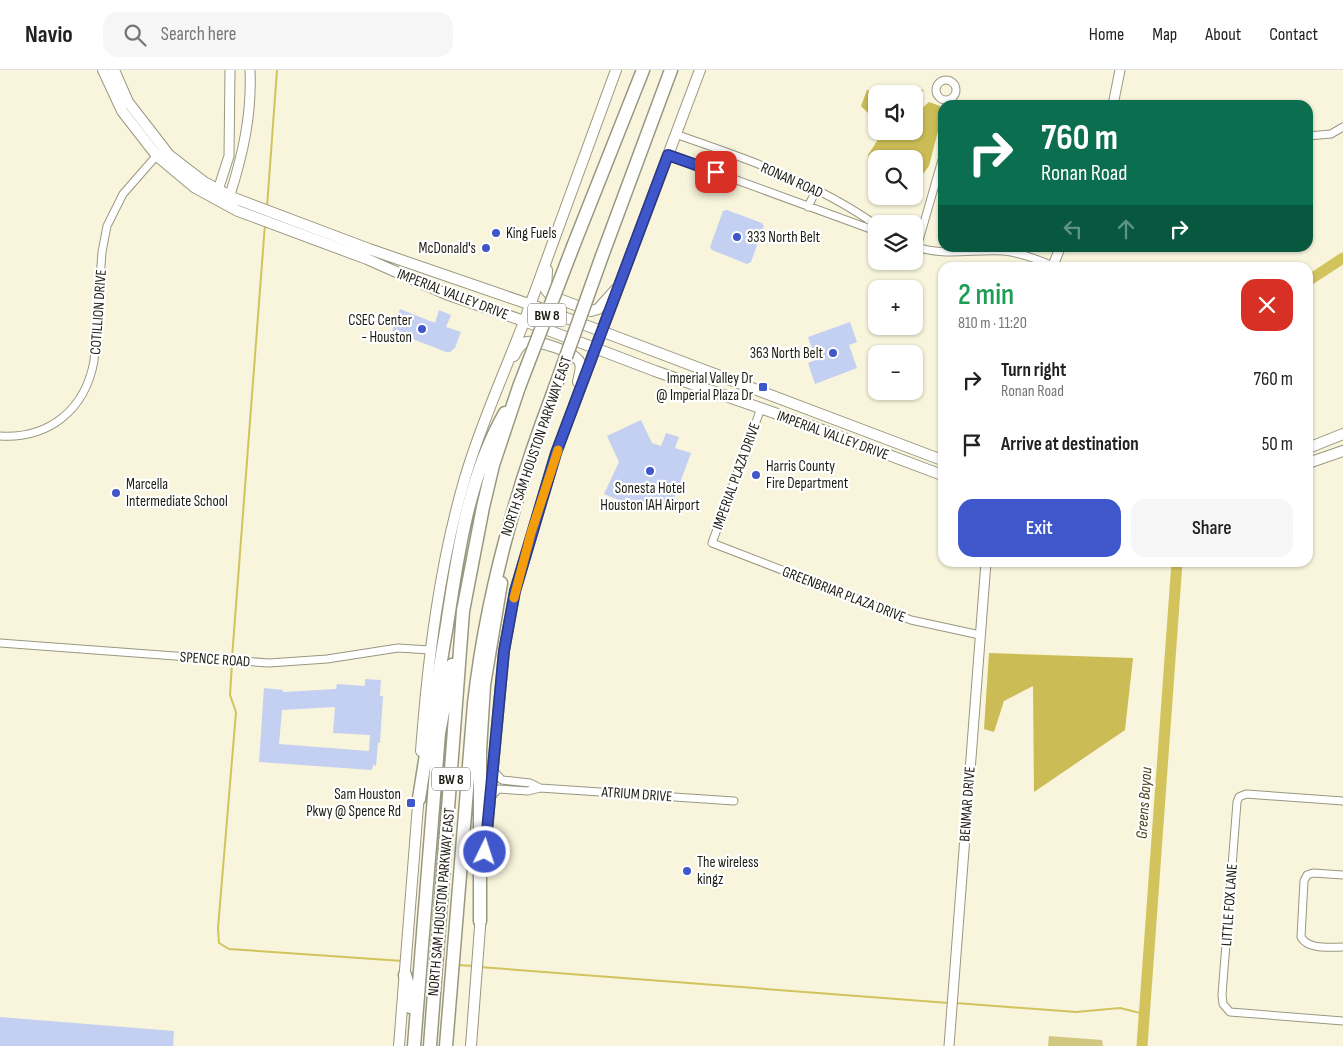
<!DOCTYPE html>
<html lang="en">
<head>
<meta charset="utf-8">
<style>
  :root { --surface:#fff; --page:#f6f6f6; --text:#222; --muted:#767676; --line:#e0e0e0; --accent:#3f57ca }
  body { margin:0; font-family:"Sofia Sans Condensed",sans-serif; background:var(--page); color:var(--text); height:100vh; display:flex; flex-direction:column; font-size:19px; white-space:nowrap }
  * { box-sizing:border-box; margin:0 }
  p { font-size:16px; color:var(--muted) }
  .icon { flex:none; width:28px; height:28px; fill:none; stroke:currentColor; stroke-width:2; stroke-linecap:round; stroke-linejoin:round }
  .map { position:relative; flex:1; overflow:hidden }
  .side { position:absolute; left:938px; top:192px; width:375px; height:305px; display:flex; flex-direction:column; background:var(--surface); border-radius:15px; box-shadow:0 1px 4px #0004 }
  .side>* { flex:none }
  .top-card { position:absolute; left:938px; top:30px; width:375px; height:152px; border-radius:15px; box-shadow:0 1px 4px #0004; background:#0b6e4f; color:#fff; overflow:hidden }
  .buttons { position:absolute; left:868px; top:15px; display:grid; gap:10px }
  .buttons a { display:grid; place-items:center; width:55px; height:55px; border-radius:10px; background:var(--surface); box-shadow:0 1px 4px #0004; font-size:25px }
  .pin { position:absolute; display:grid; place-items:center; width:42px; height:42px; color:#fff; margin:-21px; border-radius:10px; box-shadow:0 2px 8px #0006 }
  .me { position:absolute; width:55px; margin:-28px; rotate:4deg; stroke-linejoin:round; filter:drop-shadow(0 0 4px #0008) }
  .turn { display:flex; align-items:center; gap:18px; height:105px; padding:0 20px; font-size:22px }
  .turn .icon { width:65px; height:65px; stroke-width:2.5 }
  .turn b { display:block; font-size:35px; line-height:42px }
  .lanes { display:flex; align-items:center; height:48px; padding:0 20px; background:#0003; justify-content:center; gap:25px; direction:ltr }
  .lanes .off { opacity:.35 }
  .round { display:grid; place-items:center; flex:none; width:52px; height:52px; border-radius:15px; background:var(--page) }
  .head { display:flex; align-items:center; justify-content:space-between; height:85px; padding:0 20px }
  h1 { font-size:30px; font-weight:600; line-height:38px; color:#1e9e55 }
  .action { display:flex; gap:10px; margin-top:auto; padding:10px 20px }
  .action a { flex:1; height:58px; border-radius:15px; background:var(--accent); color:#fff; font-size:20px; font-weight:600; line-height:58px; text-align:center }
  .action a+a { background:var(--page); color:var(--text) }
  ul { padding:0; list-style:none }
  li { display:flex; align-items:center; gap:15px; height:65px; padding:0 20px }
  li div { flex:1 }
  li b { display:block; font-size:19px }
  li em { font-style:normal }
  header { display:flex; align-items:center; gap:30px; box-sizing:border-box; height:70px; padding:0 25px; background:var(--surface); border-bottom:1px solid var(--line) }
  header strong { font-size:24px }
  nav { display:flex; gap:28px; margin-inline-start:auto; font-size:18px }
  .search { width:350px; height:45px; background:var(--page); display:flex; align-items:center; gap:12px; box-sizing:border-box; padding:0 18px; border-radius:15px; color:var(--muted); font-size:19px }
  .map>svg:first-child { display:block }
  .green { fill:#d2c781 }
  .forest { fill:#cbbc55 }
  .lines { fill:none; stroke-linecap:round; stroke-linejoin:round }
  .stream { stroke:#d3c35d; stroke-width:2 }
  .river { stroke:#d3c35d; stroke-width:11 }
  .building { fill:#c4d0f2; fill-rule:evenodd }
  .minor-casing { stroke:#9a9780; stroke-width:9 }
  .tertiary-casing { stroke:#9a9780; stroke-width:11 }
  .secondary-casing { stroke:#9a9780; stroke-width:12 }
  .motorway-casing { stroke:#9a9780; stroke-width:15 }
  .minor { stroke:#fff; stroke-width:7 }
  .tertiary { stroke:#fff; stroke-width:9 }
  .secondary { stroke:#fff; stroke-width:10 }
  .motorway { stroke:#fff; stroke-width:12 }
  .motorway-bridge-casing { stroke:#9a9780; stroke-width:15; stroke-linecap:butt }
  .motorway-bridge { stroke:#fff; stroke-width:12 }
  .route-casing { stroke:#293983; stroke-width:12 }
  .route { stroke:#3f57ca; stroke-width:9 }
  .slow { stroke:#f59e0b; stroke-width:9 }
  .poi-dot { fill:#3f57ca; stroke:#fff; stroke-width:2 }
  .labels { text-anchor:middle; stroke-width:4.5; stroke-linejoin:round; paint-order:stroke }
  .shield { fill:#fff; stroke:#62615a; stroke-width:1 }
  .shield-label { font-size:14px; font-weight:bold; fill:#1e1d14 }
  .street-label { font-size:15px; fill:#1e1d14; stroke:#fff }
  .poi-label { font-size:15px; fill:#1e1d14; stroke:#fff; text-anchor:start }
  .water-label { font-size:16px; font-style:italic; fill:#484116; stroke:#fff }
</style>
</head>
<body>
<header>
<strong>Navio</strong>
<div class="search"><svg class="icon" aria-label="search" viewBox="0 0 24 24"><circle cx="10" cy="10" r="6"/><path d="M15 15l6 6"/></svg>Search here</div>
<nav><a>Home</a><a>Map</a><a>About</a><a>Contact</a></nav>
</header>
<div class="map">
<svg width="1343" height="976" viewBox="0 0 1343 976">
  <rect width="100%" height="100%" fill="#f8f5dc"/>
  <path class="green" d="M1049 966 1102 970 1103 976H1048Z"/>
  <path class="forest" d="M907 18 924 20 914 30 918 42 929 32 940 36 939 57 929 96 914 116V89H876V104L873 102 868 85 877 71V61H914V24H876V51L861 36 867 20 887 23Z
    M989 583 1133 588 1125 660 1034 722 1033 616 1004 631 994 662 984 659Z"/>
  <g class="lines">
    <path class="stream" d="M267 137 277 0
      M232 588 265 154
      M232 593 230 625 236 642 218 858 219 873 229 879 403 891
      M458 895 473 896
      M480 897 949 933
      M956 933 1076 942 1120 938 1144 944"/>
    <path class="river" d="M1308 211 1343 188
      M1142 976 1177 492"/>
  </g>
  <path class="building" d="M727 140 762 153 764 156 751 192 747 194 712 180 710 177 723 141Z
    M400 239 435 253 439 240 451 245 446 257 461 262 455 278 450 282H446L392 261Z
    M850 252 857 272 849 275 857 298 815 314 808 293 816 290 808 267Z
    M641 350 652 373 661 376 666 363 679 367 675 378 691 383 674 429 664 432V435L656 438 651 436 648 442 604 424 619 392 607 366Z
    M365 609 381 610 380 626H383L380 673H378L376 696 373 695 372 700 259 692 264 618 283 620V622L336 619 337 614 365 616ZM335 637 333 663 370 665 369 681 279 674 282 640Z
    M0 947 174 961 173 976H0Z"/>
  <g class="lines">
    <defs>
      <path id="minor" d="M936 20a10 10 0 1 1 20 0a10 10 0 1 1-20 0Z
        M675 64C745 88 815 112 876 155
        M1308 66 1331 64 1343 57
        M668 85 876 161
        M808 137 816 120
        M914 176C943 187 973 179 1004 181 1021 183 1037 189 1053 196
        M917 177 942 90
        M761 338 712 473 911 550 980 565
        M0 366C49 369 85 340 94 291L102 182 107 156 123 124 158 84
        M0 573 269 593 327 589 398 578 430 580
        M492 699 502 710 530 713 540 718
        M491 727 498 719 528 721 540 718 734 731
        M1343 731 1246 724 1239 727 1237 732 1222 925 1223 934 1230 942 1343 951
        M1343 805 1313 803 1307 805 1304 811 1301 867C1308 880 1330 877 1343 877"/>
      <path id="tertiary" d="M1113 35 1120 0
        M218 124V120L229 86 230 0
        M224 129 230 125C243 84 252 44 250 0
        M1052 198 1060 178
        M949 976 986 492"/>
      <path id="secondary" d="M103 0 122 41 157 86 194 117 238 141 367 189 446 224 524 251 655 301 817 358 942 405
        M114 0 128 32 169 85 204 112 234 128 369 179 540 238 942 390
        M547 200 546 220 551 226 591 241 598 239 616 219
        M514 286C517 280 520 273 527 272 538 270 576 282 580 293 582 299 579 306 578 312
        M1308 378 1343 364
        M1308 393 1343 381
        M421 681C428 589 439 497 465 408 481 353 505 302 525 249 556 166 585 83 616 0
        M485 782 504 581 515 521 556 383 700 0
        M399 976 419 723
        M471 976 481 844"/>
      <path id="motorway" d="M574 174 643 0
        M602 186 671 0
        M419 729C428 671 437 613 447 555 458 482 468 408 505 343
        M480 851V681L484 615 501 513
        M405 905 410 922V937
        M414 976 439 663 452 595
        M430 976 463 541 483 437 493 395 519 317
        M446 976 474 634C486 527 514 426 552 326"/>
    </defs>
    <use href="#minor" class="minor-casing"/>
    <use href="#tertiary" class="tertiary-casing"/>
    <use href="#secondary" class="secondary-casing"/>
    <use href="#motorway" class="motorway-casing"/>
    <use href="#minor" class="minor"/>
    <use href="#tertiary" class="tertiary"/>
    <use href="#secondary" class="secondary"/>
    <use href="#motorway" class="motorway"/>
    <defs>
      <path id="motorway-bridge" d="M519 317 574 174
        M552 326 602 186"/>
    </defs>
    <use href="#motorway-bridge" class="motorway-bridge-casing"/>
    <use href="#motorway-bridge" class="motorway-bridge"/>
  </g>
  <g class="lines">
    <defs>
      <path id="route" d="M485 782 504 581 515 521 556 383 668 85 716 102"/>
    </defs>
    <use href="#route" class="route-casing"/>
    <use href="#route" class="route"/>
    <path class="slow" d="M514 528 531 463 558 380"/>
  </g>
  <g class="poi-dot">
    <circle cx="496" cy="163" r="5"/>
    <circle cx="737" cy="167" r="5"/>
    <circle cx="486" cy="178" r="5"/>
    <circle cx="422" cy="259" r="5"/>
    <circle cx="833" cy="283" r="5"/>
    <rect x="758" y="312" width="10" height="10" rx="2.5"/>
    <circle cx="650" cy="401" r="5"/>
    <circle cx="756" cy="405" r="5"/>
    <circle cx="116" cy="423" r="5"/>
    <rect x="406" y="728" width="10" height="10" rx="2.5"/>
    <circle cx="687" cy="801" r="5"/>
  </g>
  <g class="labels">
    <g class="shield">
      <rect x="528" y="233.5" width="38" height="23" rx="4"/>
      <rect x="432" y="697.5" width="38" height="23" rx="4"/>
    </g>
    <g class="shield-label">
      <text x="547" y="250">BW 8</text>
      <text x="451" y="714">BW 8</text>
    </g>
    <g class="street-label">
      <text transform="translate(792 110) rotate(24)" y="5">RONAN ROAD</text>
      <text transform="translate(453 224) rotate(21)" y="5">IMPERIAL VALLEY DRIVE</text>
      <text transform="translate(98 242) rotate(-86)" y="5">COTILLION DRIVE</text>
      <text transform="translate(833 365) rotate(20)" y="5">IMPERIAL VALLEY DRIVE</text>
      <text transform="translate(536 376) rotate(-71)" y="5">NORTH SAM HOUSTON PARKWAY EAST</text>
      <text transform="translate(736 406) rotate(-70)" y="5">IMPERIAL PLAZA DRIVE</text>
      <text transform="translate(844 524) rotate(21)" y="5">GREENBRIAR PLAZA DRIVE</text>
      <text transform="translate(215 589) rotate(4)" y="5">SPENCE ROAD</text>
      <text transform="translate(637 724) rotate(4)" y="5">ATRIUM DRIVE</text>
      <text transform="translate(967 734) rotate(-86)" y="5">BENMAR DRIVE</text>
      <text transform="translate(441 832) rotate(-85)" y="5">NORTH SAM HOUSTON PARKWAY EAST</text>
      <text transform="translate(1229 835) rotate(-86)" y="5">LITTLE FOX LANE</text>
    </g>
    <g class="poi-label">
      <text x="506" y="168">King Fuels</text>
      <text x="747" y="172">333 North Belt</text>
      <text x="476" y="183" text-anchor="end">McDonald's</text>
      <text x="412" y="255" text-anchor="end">CSEC Center<tspan x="412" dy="17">- Houston</tspan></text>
      <text x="823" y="288" text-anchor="end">363 North Belt</text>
      <text x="753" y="313" text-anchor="end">Imperial Valley Dr<tspan x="753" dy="17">@ Imperial Plaza Dr</tspan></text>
      <text x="766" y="401">Harris County<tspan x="766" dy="17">Fire Department</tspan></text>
      <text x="126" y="419">Marcella<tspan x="126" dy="17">Intermediate School</tspan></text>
      <text x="650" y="423" text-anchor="middle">Sonesta Hotel<tspan x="650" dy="17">Houston IAH Airport</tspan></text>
      <text x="401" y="729" text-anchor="end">Sam Houston<tspan x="401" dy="17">Pkwy @ Spence Rd</tspan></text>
      <text x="697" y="797">The wireless<tspan x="697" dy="17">kingz</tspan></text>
    </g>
    <g class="water-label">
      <text transform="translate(1143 733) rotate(-86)" y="6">Greens Bayou</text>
    </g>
  </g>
</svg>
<div class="buttons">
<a><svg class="icon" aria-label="sound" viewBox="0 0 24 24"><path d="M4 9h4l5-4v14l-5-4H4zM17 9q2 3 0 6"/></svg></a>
<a><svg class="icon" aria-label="search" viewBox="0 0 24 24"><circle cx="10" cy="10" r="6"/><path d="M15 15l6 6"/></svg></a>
<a><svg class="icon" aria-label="layers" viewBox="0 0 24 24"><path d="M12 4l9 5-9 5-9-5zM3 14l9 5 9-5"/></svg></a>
<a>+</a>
<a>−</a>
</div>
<div class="pin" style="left:716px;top:102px;background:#d93025"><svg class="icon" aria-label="arrive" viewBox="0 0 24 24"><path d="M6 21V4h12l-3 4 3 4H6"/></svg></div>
<svg class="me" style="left:485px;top:782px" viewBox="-20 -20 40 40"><circle r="17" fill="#3f57ca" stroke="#fff" stroke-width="3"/><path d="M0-11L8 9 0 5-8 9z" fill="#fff"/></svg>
<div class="top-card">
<div class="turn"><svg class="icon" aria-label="right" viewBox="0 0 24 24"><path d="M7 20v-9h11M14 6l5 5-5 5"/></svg><div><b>760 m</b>Ronan Road</div></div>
<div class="lanes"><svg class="icon off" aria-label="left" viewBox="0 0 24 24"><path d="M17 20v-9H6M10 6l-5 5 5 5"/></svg><svg class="icon off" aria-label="ahead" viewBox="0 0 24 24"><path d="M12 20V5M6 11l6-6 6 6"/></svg><svg class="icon" aria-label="right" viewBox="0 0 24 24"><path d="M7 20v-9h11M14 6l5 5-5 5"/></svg></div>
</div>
<section class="side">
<div class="head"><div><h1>2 min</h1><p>810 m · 11:20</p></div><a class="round" style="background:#d93025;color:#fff"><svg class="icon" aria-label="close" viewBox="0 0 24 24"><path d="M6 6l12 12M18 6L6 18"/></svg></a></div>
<ul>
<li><svg class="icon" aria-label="right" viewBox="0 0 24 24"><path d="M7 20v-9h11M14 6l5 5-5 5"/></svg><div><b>Turn right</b><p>Ronan Road</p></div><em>760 m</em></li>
<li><svg class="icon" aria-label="arrive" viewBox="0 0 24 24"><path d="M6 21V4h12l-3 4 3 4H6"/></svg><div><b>Arrive at destination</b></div><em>50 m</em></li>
</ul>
<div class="action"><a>Exit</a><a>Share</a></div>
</section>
</div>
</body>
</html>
